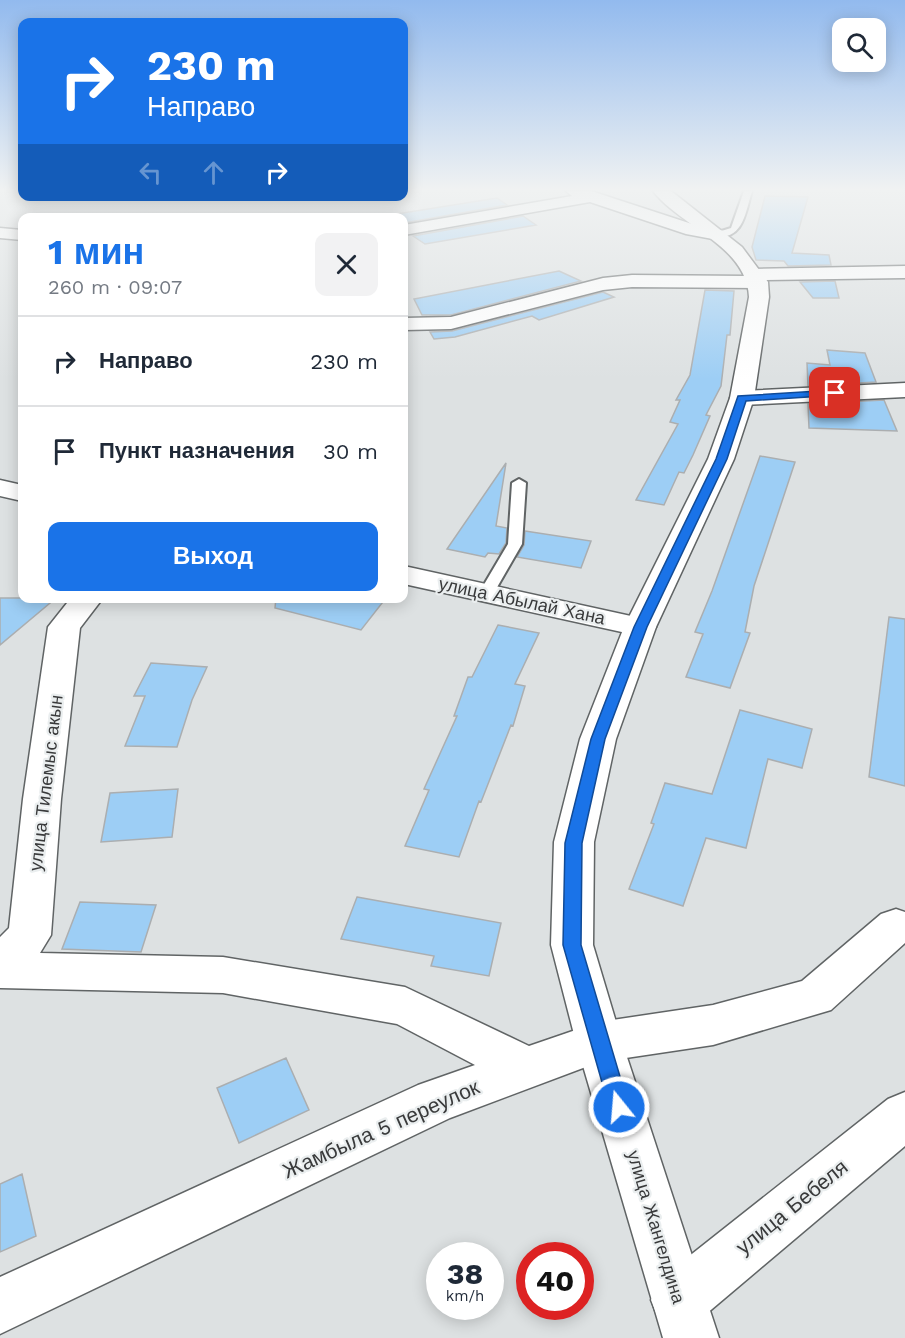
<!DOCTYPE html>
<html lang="ru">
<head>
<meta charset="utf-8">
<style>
  :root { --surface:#fff; --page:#f2f2f3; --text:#1f2937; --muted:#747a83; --line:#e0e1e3; --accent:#1a73e8 }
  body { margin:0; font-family:"Work Sans",sans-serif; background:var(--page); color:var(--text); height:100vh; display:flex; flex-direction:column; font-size:22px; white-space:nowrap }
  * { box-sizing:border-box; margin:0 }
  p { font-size:20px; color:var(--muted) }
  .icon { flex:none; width:33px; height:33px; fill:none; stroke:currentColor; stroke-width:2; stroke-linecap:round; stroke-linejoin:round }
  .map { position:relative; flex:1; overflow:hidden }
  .panel { position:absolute; left:18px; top:213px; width:390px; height:390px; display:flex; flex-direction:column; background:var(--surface); border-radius:12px; box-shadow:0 3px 15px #0003 }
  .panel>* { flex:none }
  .hud { position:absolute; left:18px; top:18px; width:390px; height:183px; border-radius:12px; box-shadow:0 3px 15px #0003; background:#1a73e8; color:#fff; overflow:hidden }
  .controls { position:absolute; left:832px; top:18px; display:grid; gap:12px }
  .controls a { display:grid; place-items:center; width:54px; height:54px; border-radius:12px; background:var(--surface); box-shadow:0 3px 15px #0003; font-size:30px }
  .speed { position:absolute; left:426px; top:1242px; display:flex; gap:12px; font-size:30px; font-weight:700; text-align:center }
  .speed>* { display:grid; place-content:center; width:78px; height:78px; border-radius:50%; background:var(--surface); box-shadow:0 3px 15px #0003; line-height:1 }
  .speed small { font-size:15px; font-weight:400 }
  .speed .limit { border:9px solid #d22; background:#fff; color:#111 }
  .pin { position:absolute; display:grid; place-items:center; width:51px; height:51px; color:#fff; margin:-26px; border-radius:12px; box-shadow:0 3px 9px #0006 }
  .me { position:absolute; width:66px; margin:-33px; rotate:343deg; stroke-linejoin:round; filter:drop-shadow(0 0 4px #0008) }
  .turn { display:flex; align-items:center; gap:21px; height:126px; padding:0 30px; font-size:27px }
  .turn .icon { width:78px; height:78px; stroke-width:2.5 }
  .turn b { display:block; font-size:42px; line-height:51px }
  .lanes { display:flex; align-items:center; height:57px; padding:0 30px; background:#0003; justify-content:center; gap:30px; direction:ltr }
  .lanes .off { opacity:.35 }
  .round { display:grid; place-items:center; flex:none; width:63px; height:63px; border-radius:12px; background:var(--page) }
  .headline { display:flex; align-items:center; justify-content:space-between; height:102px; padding:0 30px }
  h1 { font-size:36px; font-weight:700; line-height:45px; color:var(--accent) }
  .action { display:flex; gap:12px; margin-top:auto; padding:12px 30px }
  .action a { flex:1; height:69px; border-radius:12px; background:var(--accent); color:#fff; font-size:24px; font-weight:700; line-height:69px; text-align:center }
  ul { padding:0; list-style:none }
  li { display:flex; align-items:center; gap:18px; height:90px; padding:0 30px; border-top:2px solid var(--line) }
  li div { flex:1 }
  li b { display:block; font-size:22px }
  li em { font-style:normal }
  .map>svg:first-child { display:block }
  .building { fill:#9dcef5; stroke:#abaeb0; stroke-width:1.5 }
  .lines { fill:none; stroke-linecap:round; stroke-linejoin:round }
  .lane-casing { stroke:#606465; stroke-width:4 }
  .street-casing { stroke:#606465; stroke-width:3 }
  .secondary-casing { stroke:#606465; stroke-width:3 }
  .lane { fill:#fff; fill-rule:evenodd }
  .street { fill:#fff; fill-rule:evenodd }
  .secondary { fill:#fff; fill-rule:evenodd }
  .route { fill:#1a73e8; stroke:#114b97; stroke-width:1.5 }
  .labels { text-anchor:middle; stroke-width:4.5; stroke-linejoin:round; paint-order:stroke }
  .street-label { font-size:18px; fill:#393a3b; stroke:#eaeeef }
  .near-street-label { font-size:21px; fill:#393a3b; stroke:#eaeeef }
</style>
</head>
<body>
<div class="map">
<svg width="905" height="1338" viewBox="0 0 905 1338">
  <rect width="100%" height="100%" fill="#dde1e2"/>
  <path class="building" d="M765 196 808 197 792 253 829 255 831 265 788 266 784 261 756 260 752 247Z
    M497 198 507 205 404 223V218L384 216Z
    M523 216 536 225 425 244 413 236Z
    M559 271 581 281 451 315H422L414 299Z
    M835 281 839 298H813L800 282Z
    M705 290 734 291 730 335H727L721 386 706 415 710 416 693 455 684 473 679 472 664 505 636 500 678 424 670 422 680 400H676L690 375Z
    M603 292 614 297 539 320 532 316 455 337 434 339 430 332 452 331Z
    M827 350 865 353 876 382 808 386 807 363 830 365Z
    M884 400 897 431 809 428 808 404Z
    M760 456 795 462 754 586 745 632 750 633 730 688 686 677 703 634 695 632 712 591Z
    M506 463 496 526 507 528 506 543 499 554 488 553 485 557 447 549Z
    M525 531 591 541 581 568 517 557 524 545Z
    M0 598H56L0 645Z
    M276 598H386L361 630 275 608Z
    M889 617 905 619V786L869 777Z
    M498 625 539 633 515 684 525 686 513 726 511 725 481 802 479 801 459 857 405 846 429 790 424 789 457 716H454L468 677H472Z
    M151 663 207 667 192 700 177 747 125 746 145 696H134Z
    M740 710 812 729 802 768 768 759 746 848 706 838 683 906 629 889 654 824 651 823 665 783 712 794Z
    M178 789 172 837 101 842 110 793Z
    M357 897 501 923 489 976 431 966 434 956 341 939Z
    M80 902 156 905 141 952 62 949Z
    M286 1058 309 1110 239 1143 217 1088Z
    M22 1174 36 1236 0 1252V1184Z"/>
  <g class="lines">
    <defs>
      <path id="lane" d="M744 191H752C745 213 744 239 715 237V233L731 228Z
        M519 479 526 483 522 544 492 596H482L479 593 508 544 512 483Z"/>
      <path id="street" d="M566 191H591L695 225 724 231 727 235 724 239 718 240 686 234 590 202 404 235V225L572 196Z
        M0 228 22 230V240L0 238Z
        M905 266V278L766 280 765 286 758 288 632 287 603 290 451 329 404 330V318L451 317 603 278 632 275 746 276 748 271 755 269Z
        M905 383V397L742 405 734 403 730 398 734 393 742 391Z
        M0 480 22 485V501L0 496Z
        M404 566 640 618 651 620 656 627 651 634 640 636 404 584Z
        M71 598H103L80 628 61 799 51 935 40 953 223 957 405 987 529 1046 599 1022 713 1005 802 981 881 914 896 909 905 912V943L831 1010 713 1045 599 1062 450 1118 0 1334V1277L418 1085 475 1065 397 1024 223 993 0 988V937L9 928 23 799 48 627Z
        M905 1092V1146L699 1320 679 1328 659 1320 651 1300 659 1280 888 1099Z"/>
      <path id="secondary" d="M653 191H671L742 247 768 282 769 297 754 398 734 459 656 627 616 739 594 842 593 945 622 1042 719 1338H663L576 1042 551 945 554 842 580 739 624 627 708 459 730 398 749 297C747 246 681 227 653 191Z"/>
    </defs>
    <use href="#lane" class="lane-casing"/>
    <use href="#street" class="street-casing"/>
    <use href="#secondary" class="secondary-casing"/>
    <use href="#lane" class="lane"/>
    <use href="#street" class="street"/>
    <use href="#secondary" class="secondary"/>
  </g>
  <linearGradient id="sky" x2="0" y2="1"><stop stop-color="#92baee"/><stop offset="0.5" stop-color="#f0f2f2"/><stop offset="1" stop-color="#f0f2f2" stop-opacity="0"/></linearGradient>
  <rect width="905" height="379" fill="url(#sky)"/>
  <path class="route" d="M835 390 838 391V395L746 401 727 459 647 627 605 739 582 843 581 945 629 1107 626 1113 619 1116 612 1113 609 1107 563 945 565 843 591 739 634 627 716 459 738 396Z"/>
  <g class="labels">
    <g class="street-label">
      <text transform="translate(522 601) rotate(12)" y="6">улица Абылай Хана</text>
      <text transform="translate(46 783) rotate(-83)" y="6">улица Тилемыс акын</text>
      <text transform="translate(656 1227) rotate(73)" y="6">улица Жангелдина</text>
    </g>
    <g class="near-street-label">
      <text transform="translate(381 1129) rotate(-24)" y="7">Жамбыла 5 переулок</text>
      <text transform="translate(792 1207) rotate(-39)" y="7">улица Бебеля</text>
    </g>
  </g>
</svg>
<div class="controls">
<a><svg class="icon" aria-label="search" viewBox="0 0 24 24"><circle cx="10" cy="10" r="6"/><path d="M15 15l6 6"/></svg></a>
</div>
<div class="speed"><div>38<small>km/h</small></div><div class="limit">40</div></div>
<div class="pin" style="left:835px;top:393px;background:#d93025"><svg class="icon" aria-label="arrive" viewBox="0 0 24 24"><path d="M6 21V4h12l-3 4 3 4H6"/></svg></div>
<svg class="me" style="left:619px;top:1107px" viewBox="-20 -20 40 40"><circle r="17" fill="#1a73e8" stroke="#fff" stroke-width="3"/><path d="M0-11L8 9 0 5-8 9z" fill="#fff"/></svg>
<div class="hud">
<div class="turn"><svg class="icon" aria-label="right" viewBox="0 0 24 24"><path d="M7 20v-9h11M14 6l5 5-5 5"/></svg><div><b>230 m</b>Направо</div></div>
<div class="lanes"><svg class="icon off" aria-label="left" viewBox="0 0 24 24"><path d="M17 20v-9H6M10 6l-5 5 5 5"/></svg><svg class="icon off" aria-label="ahead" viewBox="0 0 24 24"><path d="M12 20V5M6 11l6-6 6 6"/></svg><svg class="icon" aria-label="right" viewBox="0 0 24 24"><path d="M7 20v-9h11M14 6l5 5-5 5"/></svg></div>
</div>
<section class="panel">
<div class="headline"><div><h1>1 мин</h1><p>260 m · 09:07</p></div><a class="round"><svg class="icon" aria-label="close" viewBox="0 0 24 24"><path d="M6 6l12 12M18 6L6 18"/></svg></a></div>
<ul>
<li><svg class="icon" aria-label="right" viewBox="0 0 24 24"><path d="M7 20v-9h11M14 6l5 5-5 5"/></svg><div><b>Направо</b></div><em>230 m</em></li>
<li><svg class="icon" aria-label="arrive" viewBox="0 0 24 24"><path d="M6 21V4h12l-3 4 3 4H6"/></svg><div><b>Пункт назначения</b></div><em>30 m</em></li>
</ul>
<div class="action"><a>Выход</a></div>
</section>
</div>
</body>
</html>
